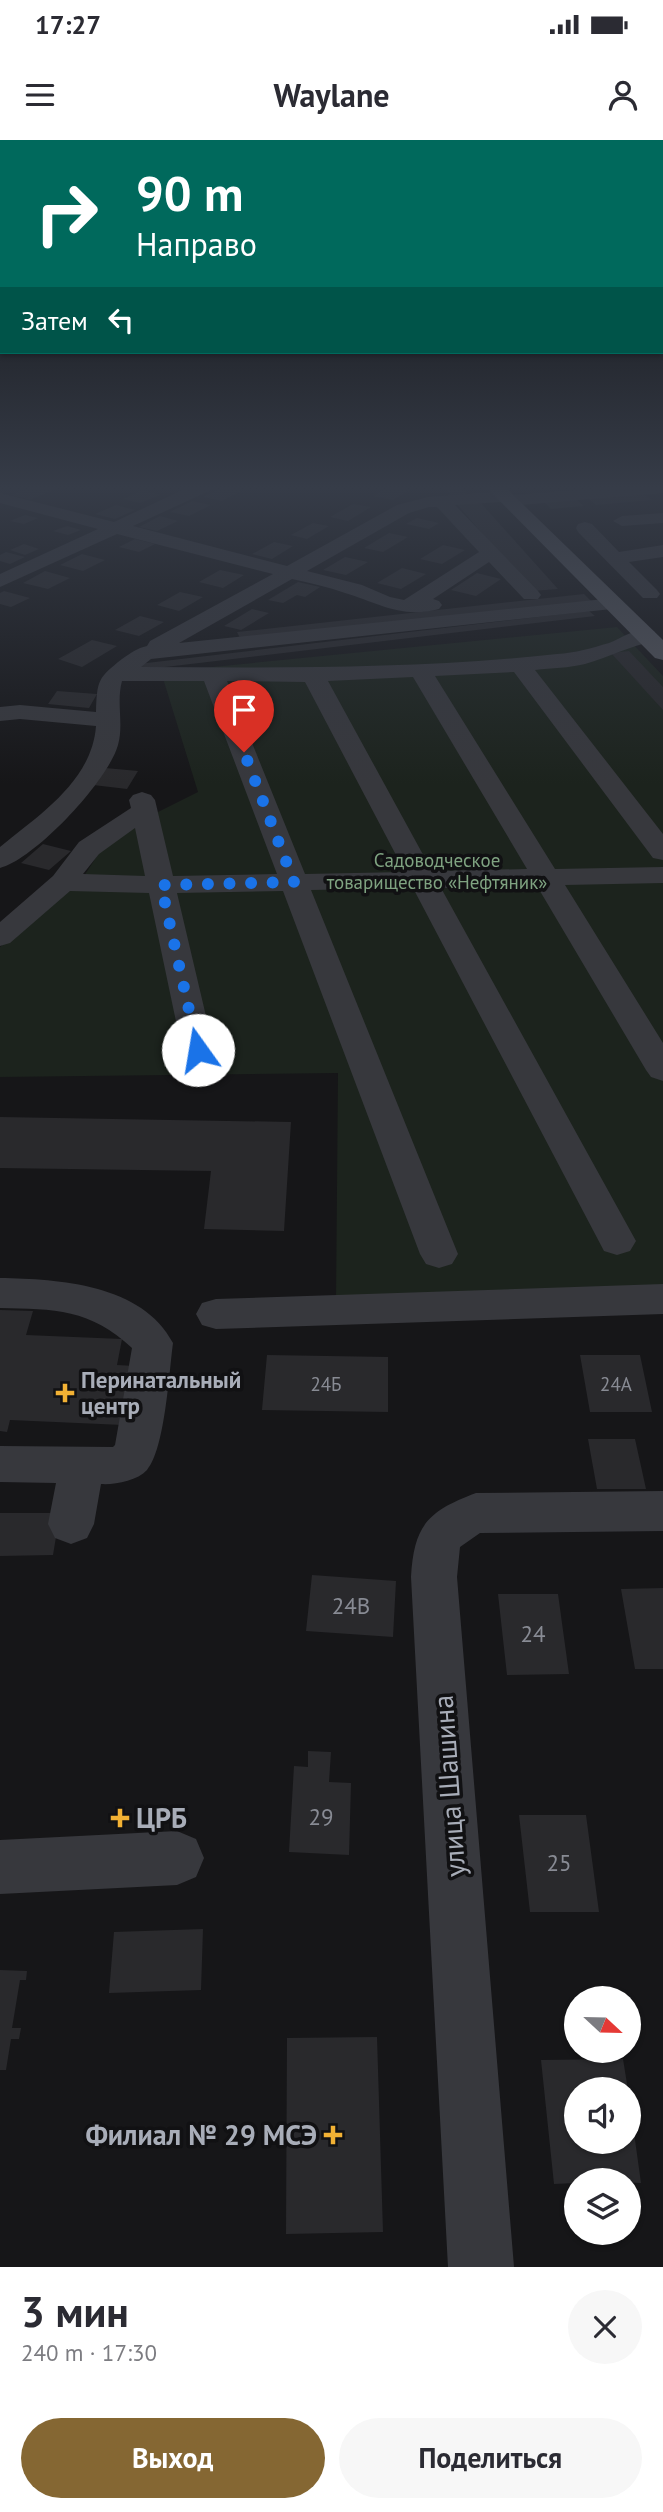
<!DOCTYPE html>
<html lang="ru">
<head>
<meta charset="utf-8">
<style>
  :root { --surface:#fff; --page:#f7f7f7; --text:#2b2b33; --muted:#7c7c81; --accent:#856733 }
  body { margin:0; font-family:"PT Sans",sans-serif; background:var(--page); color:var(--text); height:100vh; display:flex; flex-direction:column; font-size:26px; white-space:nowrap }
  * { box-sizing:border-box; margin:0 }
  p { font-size:23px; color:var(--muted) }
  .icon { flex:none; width:38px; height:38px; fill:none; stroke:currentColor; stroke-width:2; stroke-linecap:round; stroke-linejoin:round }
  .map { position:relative; height:2127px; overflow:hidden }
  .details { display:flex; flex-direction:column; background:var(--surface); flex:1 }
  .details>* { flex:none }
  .guide { position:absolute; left:0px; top:0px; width:663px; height:214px; box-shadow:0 2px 5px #0004; background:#00695c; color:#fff; overflow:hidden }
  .needle { width:46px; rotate:112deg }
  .controls { position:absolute; left:564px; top:1846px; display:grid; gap:14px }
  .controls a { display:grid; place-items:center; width:77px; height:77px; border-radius:50%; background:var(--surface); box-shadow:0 2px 5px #0004; font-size:35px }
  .pin { position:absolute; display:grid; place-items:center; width:60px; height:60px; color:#fff; margin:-72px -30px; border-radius:50% 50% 50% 0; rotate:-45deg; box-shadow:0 0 7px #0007 }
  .pin .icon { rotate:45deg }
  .me { position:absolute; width:77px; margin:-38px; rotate:347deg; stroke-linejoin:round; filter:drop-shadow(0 0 5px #0008) }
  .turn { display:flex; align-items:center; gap:24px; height:147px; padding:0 21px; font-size:32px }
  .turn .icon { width:91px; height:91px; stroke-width:2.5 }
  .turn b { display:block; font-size:49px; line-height:60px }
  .then { display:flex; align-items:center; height:66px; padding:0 21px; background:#0003; gap:14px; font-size:26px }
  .round { display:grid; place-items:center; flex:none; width:74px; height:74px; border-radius:37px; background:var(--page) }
  .overview { display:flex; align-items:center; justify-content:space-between; height:119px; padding:0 21px }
  h1 { font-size:42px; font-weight:700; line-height:52px }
  .cta { display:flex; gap:14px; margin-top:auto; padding:14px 21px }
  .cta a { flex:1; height:80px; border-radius:42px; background:var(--accent); color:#fff; font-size:28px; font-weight:700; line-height:80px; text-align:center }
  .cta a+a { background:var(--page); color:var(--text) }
  .status { display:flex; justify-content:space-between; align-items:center; height:49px; padding:0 35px; background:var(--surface); direction:ltr }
  .status svg { height:19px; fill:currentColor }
  header { display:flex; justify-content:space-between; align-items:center; height:91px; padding:0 21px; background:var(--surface); font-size:32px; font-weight:700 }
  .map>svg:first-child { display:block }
  .green { fill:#1c231d }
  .building { fill:#29292c }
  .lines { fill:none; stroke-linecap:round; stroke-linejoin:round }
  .minor { fill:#37383d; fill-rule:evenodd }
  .major { fill:#53555c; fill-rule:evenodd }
  .route { stroke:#1a73e8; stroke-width:12; stroke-dasharray:0 21.6 }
  .poi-dot { fill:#f2b134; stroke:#111113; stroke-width:2.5 }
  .labels { text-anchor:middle; stroke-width:7; stroke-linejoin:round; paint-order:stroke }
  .far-park-label { font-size:19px; fill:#7fa381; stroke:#111113 }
  .number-label { font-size:19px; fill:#888b94 }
  .poi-label { font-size:23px; font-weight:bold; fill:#a8adb8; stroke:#111113; text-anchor:start }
  .near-number-label { font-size:23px; fill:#888b94 }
  .near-street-label { font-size:28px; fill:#a8adb8; stroke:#111113 }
  .near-poi-label { font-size:28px; font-weight:bold; fill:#a8adb8; stroke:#111113; text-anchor:start }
</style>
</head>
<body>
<div class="status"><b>17:27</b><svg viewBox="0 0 49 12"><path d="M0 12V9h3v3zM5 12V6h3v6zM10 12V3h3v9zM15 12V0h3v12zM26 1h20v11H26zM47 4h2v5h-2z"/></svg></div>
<header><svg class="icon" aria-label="menu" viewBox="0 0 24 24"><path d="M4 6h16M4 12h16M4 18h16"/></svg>Waylane<svg class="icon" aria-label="person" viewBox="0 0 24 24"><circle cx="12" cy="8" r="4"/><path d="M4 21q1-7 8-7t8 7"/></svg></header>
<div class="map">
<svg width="663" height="2127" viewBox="0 0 663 2127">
  <rect width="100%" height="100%" fill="#161618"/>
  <path class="green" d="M617 487 663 536V1149L336 1161 338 933 0 937V807L84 736 110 696 198 652 161 532Z"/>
  <path class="building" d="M32 347H46L56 349 30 360 11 355Z
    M223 347 243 350 222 361 203 357Z
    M388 347H396L410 350 393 360 373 356Z
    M443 347H461L469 356 453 357Z
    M143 350 160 355 140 363 123 359Z
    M642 352 652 360 596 365 586 357Z
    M575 358 584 366 551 369 543 361Z
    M192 361 211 365 189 376 170 372Z
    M479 361 558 449 532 451 456 363Z
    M353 364 371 367 348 381 330 377Z
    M116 365 135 370 115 379 95 374Z
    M25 375 38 378 24 384 10 381Z
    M160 376 178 381 157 391 139 387Z
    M417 378 439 383 429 389 406 384Z
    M313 383 329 386 307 399 291 395Z
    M67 386 81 390 68 395 53 391Z
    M389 393 408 397 383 412 364 408Z
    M135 399 155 404 139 412 119 407Z
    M274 402 293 406 272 419 252 414Z
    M24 404 39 409 25 415 10 410Z
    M443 405 465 410 442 424 420 419Z
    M6 412 25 417 10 424 0 421V415Z
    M82 414 105 420 83 431 60 425Z
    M345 417 368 422 346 435 323 430Z
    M402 428 426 434 401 449 377 443Z
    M220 430 244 435 223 448 199 442Z
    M45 431 70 438 48 449 23 443Z
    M477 433 501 439 476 456 451 450Z
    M298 442 320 447 305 457 297 455 283 463 268 460Z
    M4 451 30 458 11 467 0 464V453Z
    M180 452 203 457 179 471 157 465Z
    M584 454 593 463 242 502 237 492Z
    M252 469 269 473 241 490 224 486Z
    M589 471 595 476 140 530 138 524Z
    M140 476 164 482 139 496 115 490Z
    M92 500 117 506 82 527 58 519Z
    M629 511 663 547V570L611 513Z
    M57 551 97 554 89 568 48 564Z
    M105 628 138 631 127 649 93 645Z
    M43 704 71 711 49 730 21 723Z
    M0 977 291 982 284 1091 204 1089 211 1031 0 1028Z
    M0 1170 33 1171 26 1195 122 1199 117 1225 135 1226 123 1285 10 1280 7 1292 0 1291Z
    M267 1215 388 1217V1272L262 1270Z
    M580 1215H640L652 1272H590Z
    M588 1299H635L646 1349H597Z
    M0 1373H60L53 1415 0 1416Z
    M312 1435 396 1441 393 1497 306 1491Z
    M663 1448V1529H635L621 1449Z
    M498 1454H558L569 1534 507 1535Z
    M308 1611 331 1612 329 1642 351 1643 349 1715 289 1712 294 1626 308 1627Z
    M519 1675H586L599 1772H530Z
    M203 1789 201 1850 109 1853 114 1792Z
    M0 1830 27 1831 26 1840H20L12 1888H21L19 1899H11L6 1930H0Z
    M377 1897 383 2092 286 2094 287 1898Z
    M623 1919 628 1950H576V2002H628L630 1964 641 2043 576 2040V2043L554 2044 541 1920Z"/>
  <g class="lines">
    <path class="minor" d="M189 347H212L209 351 133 386 287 426 397 365 428 357 504 351 512 355 616 347H663V353L509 366 501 362 455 365 538 451 541 455 538 459H524L489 422 433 459 439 461 442 465 439 469C401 479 379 463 345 453 328 447 310 443 292 439L179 503 614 458 621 460 624 464 621 468 151 519 141 527C280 528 419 529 557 514 575 513 592 508 609 503 625 497 635 487 654 491L657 496 654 501C630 506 609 517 585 524 569 528 552 528 535 530L663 694V720L653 718 514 532 435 536 555 729 663 727V743L565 745 663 903V941L651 937 646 930 537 746 441 748 636 1101 630 1111 617 1115 604 1111 413 748 311 750 458 1114 452 1124 439 1128 426 1124 420 1114 283 751 177 753 214 910 210 917 198 920 186 917 182 910 149 753 70 751 10 803 0 806V782L53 736 79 702 131 668 129 660 133 655 142 652 151 655 155 660 173 736 277 734 204 541H122C116 563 124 583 118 605 108 641 35 719 0 728V707C39 675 92 641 96 586L20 579 0 581V567L20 565 96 572C97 540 98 538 122 519 131 513 137 508 147 506L150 501 273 434 117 394 0 447V434L98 389 0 363V353L114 382ZM429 367H437L479 412 404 460 390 457 362 445 307 431 409 373ZM413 537 527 729 432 731 328 541ZM227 541 305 542 405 732 305 734ZM135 688 145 736 83 734 99 714Z
      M663 373V383L622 386 613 381 622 376Z
      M585 382 592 384 619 412 663 405V417L629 422 657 450 660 454 657 458H643L578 392 576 388 578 384Z
      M0 1138C59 1139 142 1144 173 1203 169 1233 165 1309 147 1330 137 1341 114 1345 101 1344L94 1384 87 1398 71 1404 55 1398 48 1384 56 1343 0 1342V1306L113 1307 115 1305 132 1208C91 1169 54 1169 0 1168Z
      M663 1144V1174L216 1189 202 1185 196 1174 202 1163 216 1159Z
      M663 1351V1391L480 1393 460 1407 457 1437 514 2127H448L411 1437C414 1385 428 1371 476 1353Z
      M177 1691 196 1699 204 1718 196 1737 177 1745 0 1754V1700Z"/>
    <path class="major" d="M486 347H505L663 500V520L655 518Z"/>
  </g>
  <linearGradient id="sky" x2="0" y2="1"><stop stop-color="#0c0c0d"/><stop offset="0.54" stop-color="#363c48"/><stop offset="1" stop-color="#363c48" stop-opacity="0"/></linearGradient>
  <rect width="663" height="644" fill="url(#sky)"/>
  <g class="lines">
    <path class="route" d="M198 910 161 745 294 742 244 612"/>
  </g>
  <g class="poi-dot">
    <path d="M61.5 1242.5h7v7h7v7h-7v7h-7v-7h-7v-7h7z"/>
    <path d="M116.5 1667.5h7v7h7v7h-7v7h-7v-7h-7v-7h7z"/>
    <path d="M329.5 1984.5h7v7h7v7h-7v7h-7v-7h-7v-7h7z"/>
  </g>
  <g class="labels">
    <g class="far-park-label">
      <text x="437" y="727">Садоводческое<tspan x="437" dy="22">товарищество «Нефтяник»</tspan></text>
    </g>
    <g class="number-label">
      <text x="326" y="1251">24Б</text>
      <text x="616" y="1251">24А</text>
    </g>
    <g class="poi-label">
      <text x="81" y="1248">Перинатальный<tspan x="81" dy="26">центр</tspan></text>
    </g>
    <g class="near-number-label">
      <text x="351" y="1474">24В</text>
      <text x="533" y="1502">24</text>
      <text x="321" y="1685">29</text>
      <text x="559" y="1731">25</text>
    </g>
    <g class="near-street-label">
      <text transform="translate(449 1646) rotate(-94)" y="10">улица Шашина</text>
    </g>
    <g class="near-poi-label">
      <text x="136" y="1688">ЦРБ</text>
      <text x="317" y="2005" text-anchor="end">Филиал № 29 МСЭ</text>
    </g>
  </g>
</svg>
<div class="controls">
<a><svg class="needle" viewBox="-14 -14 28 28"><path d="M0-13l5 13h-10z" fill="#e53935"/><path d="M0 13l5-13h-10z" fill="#7c7c81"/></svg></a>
<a><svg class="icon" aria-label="sound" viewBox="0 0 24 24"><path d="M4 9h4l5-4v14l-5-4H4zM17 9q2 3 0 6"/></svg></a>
<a><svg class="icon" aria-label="layers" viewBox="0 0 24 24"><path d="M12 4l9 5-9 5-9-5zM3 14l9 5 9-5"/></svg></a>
</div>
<div class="pin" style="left:244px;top:612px;background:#d93025"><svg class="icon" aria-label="arrive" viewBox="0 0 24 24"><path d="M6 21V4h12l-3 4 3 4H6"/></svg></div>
<svg class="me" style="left:198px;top:910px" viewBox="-20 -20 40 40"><circle r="19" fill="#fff"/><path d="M0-13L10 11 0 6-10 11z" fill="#1a73e8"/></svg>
<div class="guide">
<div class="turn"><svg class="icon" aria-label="right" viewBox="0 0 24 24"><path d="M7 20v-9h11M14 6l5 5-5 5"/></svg><div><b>90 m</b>Направо</div></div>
<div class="then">Затем<svg class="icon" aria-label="left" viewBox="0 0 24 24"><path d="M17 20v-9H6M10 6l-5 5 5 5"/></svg></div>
</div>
</div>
<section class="details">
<div class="overview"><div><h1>3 мин</h1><p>240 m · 17:30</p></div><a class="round"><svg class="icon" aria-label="close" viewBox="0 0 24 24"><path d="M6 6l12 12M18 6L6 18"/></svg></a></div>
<div class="cta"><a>Выход</a><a>Поделиться</a></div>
</section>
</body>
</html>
